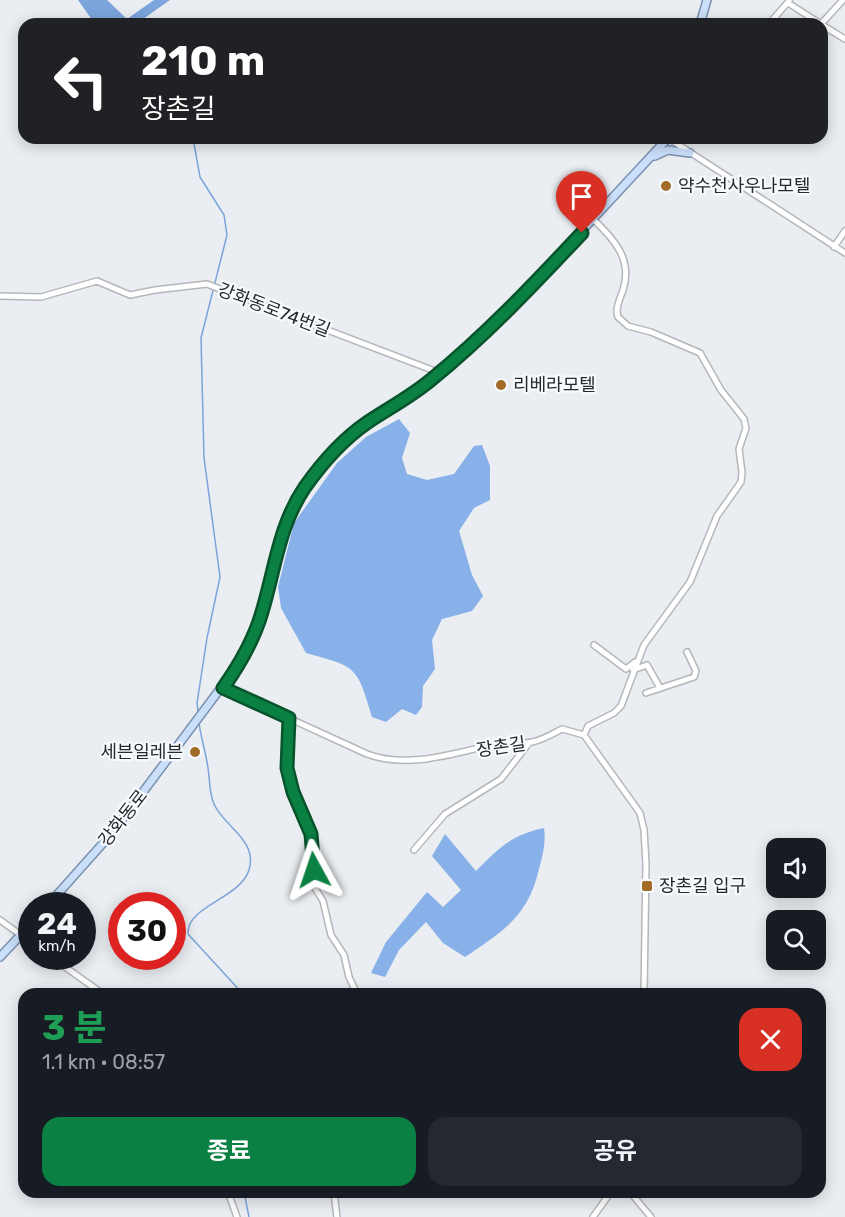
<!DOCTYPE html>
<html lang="ko">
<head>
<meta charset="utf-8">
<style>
  :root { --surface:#171b24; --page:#242831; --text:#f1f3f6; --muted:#9ea1a6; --accent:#0b8043 }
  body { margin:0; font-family:Rubik,"Noto Sans KR",sans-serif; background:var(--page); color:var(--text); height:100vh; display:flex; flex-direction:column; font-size:22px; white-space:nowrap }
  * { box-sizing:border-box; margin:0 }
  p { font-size:20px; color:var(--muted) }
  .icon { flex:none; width:33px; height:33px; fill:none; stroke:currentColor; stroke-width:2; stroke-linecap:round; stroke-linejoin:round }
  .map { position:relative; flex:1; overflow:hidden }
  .details { position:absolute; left:18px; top:988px; width:808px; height:210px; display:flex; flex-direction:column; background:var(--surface); border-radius:18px; box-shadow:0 3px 15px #0003 }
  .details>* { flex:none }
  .guide { position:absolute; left:18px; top:18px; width:810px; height:126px; border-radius:18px; box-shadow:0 3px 15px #0003; background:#202124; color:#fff; overflow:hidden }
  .fabs { position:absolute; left:766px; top:838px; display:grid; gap:12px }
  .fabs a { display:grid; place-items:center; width:60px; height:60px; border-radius:12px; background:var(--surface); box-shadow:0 3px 15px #0003; font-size:30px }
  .speed { position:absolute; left:18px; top:892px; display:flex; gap:12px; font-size:30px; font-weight:700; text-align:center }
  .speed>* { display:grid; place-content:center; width:78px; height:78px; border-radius:50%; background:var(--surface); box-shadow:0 3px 15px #0003; line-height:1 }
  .speed small { font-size:15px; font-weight:400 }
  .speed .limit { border:9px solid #d22; background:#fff; color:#111 }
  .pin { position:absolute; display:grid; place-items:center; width:51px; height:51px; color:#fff; margin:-62px -26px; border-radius:50% 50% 50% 0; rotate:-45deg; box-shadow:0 0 6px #0007 }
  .pin .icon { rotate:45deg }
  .me { position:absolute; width:66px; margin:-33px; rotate:355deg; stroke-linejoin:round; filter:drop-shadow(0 0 4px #0008) }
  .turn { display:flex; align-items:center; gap:21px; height:126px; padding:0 24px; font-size:27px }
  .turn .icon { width:78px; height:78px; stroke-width:2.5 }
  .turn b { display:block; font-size:42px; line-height:51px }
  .round { display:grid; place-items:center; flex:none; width:63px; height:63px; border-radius:18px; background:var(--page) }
  .overview { display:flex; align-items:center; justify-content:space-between; height:102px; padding:0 24px }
  h1 { font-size:36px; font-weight:700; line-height:45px; color:#1e9e55 }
  .button { display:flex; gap:12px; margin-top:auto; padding:12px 24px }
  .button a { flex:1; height:69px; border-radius:18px; background:var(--accent); color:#fff; font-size:24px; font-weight:700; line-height:69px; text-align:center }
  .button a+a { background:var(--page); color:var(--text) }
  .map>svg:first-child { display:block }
  .forest { fill:#87b1e8 }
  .water { fill:#7ba5db }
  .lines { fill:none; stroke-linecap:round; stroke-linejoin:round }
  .stream { stroke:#7ba5db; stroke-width:1.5 }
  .minor-casing { stroke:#b4b7bb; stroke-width:8 }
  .major-casing { stroke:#7a91af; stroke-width:10 }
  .minor { stroke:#fff; stroke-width:5 }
  .major { stroke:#cadffa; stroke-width:7 }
  .route-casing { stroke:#07532c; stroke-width:15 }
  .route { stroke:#0b8043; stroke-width:10 }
  .poi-dot { fill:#a26b26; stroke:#f7faff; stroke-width:2 }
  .labels { text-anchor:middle; stroke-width:4.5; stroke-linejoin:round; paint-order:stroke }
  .poi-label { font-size:18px; fill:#27292a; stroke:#f7faff; text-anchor:start }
  .street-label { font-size:18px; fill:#27292a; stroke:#f7faff }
</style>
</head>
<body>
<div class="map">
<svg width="845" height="1217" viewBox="0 0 845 1217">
  <rect width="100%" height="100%" fill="#eaedf1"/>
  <path class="forest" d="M399 419 410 433 402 458 407 474 427 480 454 474 474 446 482 445 490 466V500L474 508 459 531 472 575 483 596 472 611 442 619 432 640 435 669 423 686 422 707 416 715 402 709 386 722 372 717C357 665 356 667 306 653L281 608 278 587 294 523 337 463 366 437Z
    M544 828C546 842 543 854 539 869 528 917 503 931 465 957L443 943 426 922 399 950 385 977 371 973 386 942 427 892 443 907 461 890 432 856 445 834 476 871C499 848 511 835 544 828Z"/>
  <path class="water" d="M78 0H107L127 19 154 0H170L136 24H95Z"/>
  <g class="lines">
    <path class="stream" d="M193 138 200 177 224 215 227 235 201 338 204 458 220 577 207 638 197 703 198 712
      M199 723C201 738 206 753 208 768 210 780 209 793 214 804 224 827 258 840 249 870 240 899 186 906 188 934L243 994
      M244 1192 249 1217"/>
    <defs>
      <path id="minor" d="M788 3 821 24
        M769 24 789 1
        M821 24 843 0
        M822 25 845 39
        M668 138 845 253
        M834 247 845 231
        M0 296 41 297 97 281 130 295 155 290 207 284 440 373
        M594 645 626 669 635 662
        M633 670 647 665 660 688
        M223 688 367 754C407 769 452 754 491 745 505 742 519 745 532 742 543 740 552 734 562 729L584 735 640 813 644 830 646 864 644 994
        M646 693 694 677 696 671 687 652
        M289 718 287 768 293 793 311 834 315 888 323 901 331 935 344 955 349 977 357 994
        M584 735 588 726 614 713 621 706 644 645 690 582 717 516 741 482 742 472 739 449 746 428 744 419 721 390 700 353 651 332 628 326 618 317C615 308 620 299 623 290 633 260 614 239 594 220
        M414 850 445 814 501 779 529 743
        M0 920 32 943
        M51 957 103 994
        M228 1192 237 1217
        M334 1192 337 1217
        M630 1192 651 1217
        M593 1217 611 1192"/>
      <path id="major" d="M700 24 707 0
        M655 156 668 150 690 153
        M47 906 113 832 238 665 262 612 281 537 291 510 324 462 358 429 434 378 511 307 668 138
        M0 957 32 923"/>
    </defs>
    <use href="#minor" class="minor-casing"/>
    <use href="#major" class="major-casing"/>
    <use href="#minor" class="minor"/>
    <use href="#major" class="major"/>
  </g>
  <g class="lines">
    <defs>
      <path id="route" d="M314 870 311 834 293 792 287 768 289 718 223 688C240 664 254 640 262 612 275 569 279 525 305 487 322 463 343 439 368 422 389 408 412 396 432 379 486 335 534 284 582 233"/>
    </defs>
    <use href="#route" class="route-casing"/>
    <use href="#route" class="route"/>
  </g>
  <g class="poi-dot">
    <circle cx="666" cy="186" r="6"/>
    <circle cx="501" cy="385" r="6"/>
    <circle cx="195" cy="752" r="6"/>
    <rect x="641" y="880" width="12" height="12" rx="3"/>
  </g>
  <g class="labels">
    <g class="poi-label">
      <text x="678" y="192">약수천사우나모텔</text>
      <text x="513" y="391">리베라모텔</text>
      <text x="183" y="758" text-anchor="end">세븐일레븐</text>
      <text x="659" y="892">장촌길 입구</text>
    </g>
    <g class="street-label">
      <text transform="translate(274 310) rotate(21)" y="6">강화동로74번길</text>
      <text transform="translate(501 747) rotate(-8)" y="6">장촌길</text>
      <text transform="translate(123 818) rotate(-52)" y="6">강화동로</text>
    </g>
  </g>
</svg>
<div class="fabs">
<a><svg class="icon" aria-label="sound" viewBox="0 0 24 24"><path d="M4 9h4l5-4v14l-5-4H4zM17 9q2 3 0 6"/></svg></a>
<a><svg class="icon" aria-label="search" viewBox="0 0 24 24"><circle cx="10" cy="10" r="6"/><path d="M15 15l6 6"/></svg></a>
</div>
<div class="speed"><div>24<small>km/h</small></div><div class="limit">30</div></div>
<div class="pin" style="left:582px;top:233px;background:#d93025"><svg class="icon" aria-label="arrive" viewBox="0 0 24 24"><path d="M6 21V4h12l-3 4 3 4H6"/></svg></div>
<svg class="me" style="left:314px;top:870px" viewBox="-20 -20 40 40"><path d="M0-17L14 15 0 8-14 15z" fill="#0b8043" stroke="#fff" stroke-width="4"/></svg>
<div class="guide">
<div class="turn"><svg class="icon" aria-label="left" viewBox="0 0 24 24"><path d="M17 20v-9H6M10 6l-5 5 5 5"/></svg><div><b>210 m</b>장촌길</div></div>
</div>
<section class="details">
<div class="overview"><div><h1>3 분</h1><p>1.1 km · 08:57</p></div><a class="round" style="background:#d93025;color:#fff"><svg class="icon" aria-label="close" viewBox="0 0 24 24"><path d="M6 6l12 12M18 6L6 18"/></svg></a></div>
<div class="button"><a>종료</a><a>공유</a></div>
</section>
</div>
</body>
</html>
